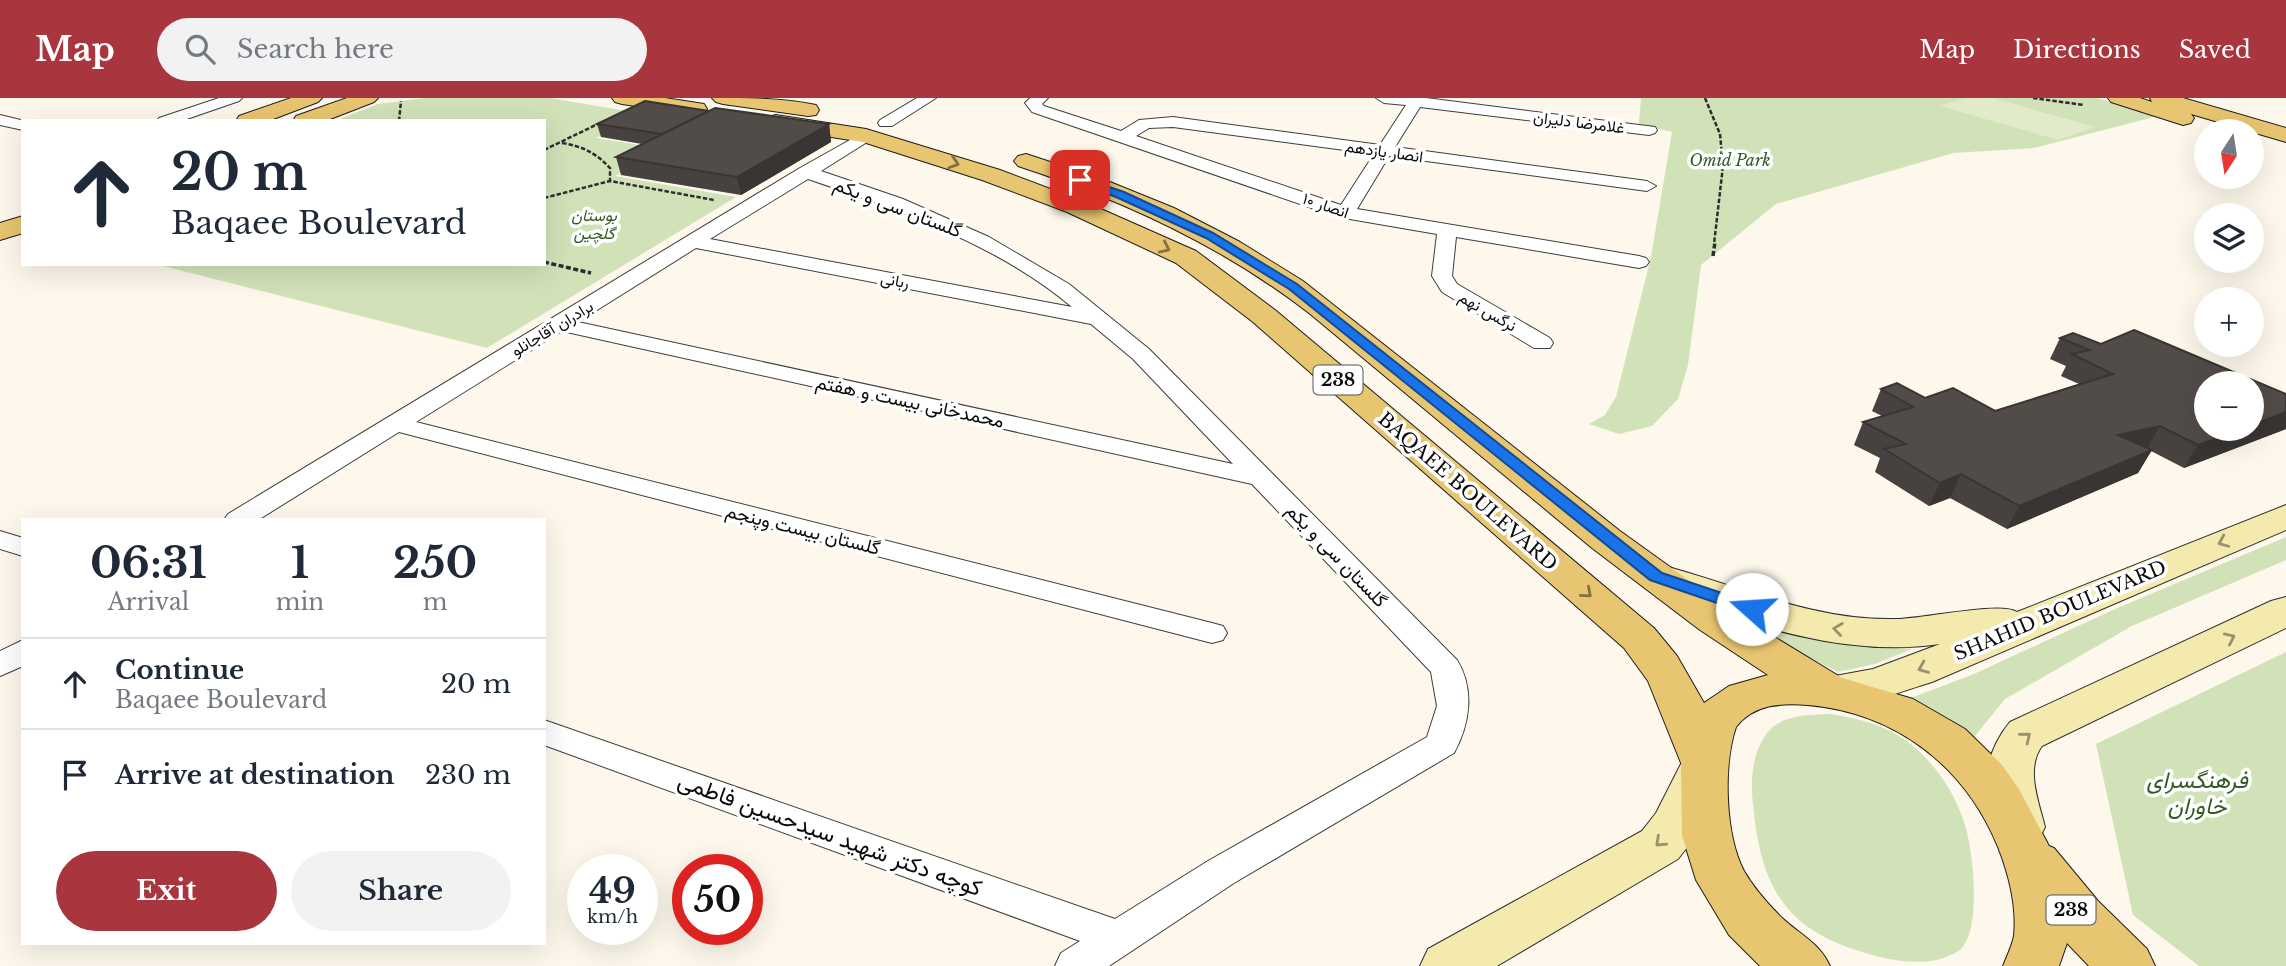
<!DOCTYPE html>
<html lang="en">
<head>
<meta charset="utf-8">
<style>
  :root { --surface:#fff; --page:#f2f2f3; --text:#1f2937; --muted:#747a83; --line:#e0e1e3; --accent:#a9353f }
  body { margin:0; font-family:"Libre Baskerville",Vazirmatn,serif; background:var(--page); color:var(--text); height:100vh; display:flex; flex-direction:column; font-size:26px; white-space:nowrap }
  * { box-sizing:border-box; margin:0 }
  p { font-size:23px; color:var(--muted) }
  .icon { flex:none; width:38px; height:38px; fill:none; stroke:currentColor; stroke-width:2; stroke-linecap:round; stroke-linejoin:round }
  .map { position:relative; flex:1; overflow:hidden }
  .drawer { position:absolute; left:21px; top:420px; width:525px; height:427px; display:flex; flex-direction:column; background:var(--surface); border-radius:0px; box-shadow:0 7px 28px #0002 }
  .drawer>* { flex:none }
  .top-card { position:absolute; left:21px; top:21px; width:525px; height:147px; border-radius:0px; box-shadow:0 7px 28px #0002; background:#fff; color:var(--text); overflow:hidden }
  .needle { width:46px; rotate:192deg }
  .tools { position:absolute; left:2194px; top:21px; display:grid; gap:14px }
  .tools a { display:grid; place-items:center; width:70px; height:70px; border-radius:50%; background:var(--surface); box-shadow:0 7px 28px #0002; font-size:35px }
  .speed { position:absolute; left:567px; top:756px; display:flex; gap:14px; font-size:35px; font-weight:700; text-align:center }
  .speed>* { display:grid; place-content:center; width:91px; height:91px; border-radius:50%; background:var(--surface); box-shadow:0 7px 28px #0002; line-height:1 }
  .speed small { font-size:18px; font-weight:400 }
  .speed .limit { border:10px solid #d22; background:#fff; color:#111 }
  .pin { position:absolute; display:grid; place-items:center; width:60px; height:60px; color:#fff; margin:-30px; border-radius:14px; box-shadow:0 4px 10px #0006 }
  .me { position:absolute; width:77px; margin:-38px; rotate:289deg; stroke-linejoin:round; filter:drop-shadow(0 0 5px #0008) }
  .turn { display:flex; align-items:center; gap:24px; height:147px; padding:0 35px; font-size:32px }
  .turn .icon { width:91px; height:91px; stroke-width:2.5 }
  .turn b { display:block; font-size:49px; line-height:60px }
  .eta { display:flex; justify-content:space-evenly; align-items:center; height:119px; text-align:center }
  .eta b { font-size:42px; font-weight:800; line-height:49px }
  .primary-button { display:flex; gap:14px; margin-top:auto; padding:14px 35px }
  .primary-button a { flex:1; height:80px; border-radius:42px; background:var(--accent); color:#fff; font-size:28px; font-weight:800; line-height:80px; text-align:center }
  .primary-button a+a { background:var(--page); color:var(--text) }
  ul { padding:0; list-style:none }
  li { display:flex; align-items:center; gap:21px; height:91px; padding:0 35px; border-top:2px solid var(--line) }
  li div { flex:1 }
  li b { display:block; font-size:26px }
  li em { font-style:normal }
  header { display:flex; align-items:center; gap:42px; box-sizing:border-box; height:98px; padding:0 35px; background:var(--accent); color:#fff }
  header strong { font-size:33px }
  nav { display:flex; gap:38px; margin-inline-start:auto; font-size:24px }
  .search { width:490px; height:63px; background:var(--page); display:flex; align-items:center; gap:18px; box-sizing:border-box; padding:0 24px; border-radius:38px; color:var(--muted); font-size:26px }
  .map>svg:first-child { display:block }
  .green { fill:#d1e2b9 }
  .pitch { fill:#e1ebca }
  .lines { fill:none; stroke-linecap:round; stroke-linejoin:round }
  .minor-casing { stroke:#3e3e3e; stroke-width:2 }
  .secondary-casing { stroke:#2d2d2d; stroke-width:2 }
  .primary-casing { stroke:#1c1c1c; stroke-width:2 }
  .path-far1 { stroke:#2d2d2d; stroke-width:2.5; stroke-dasharray:4.5 2; stroke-linecap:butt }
  .path { stroke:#2d2d2d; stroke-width:3.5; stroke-dasharray:5 2.5; stroke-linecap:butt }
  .minor { fill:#fff; fill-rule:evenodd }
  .secondary { fill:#f5eaae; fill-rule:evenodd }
  .primary { fill:#e8c570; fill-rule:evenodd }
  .wall { fill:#47413f }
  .shaded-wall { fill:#393533 }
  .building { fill:#524c49; stroke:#393533; stroke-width:2 }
  .oneway { stroke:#857143 }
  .oneway2 { stroke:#97916d }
  .route { fill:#1a73e8; stroke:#114b97; stroke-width:2 }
  .labels { text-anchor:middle; stroke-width:7; stroke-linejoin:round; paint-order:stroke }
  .far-street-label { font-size:16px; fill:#0b0b0b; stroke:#fff }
  .far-park-label { font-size:16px; font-style:italic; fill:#325a24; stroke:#fff }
  .shield { fill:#fff; stroke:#545454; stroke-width:2 }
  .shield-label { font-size:18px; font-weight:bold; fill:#0b0b0b }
  .street-label { font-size:19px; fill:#0b0b0b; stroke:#fff }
  .near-park-label { font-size:23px; font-style:italic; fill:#325a24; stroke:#fff }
  .near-street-label { font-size:23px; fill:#0b0b0b; stroke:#fff }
</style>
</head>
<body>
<header>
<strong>Map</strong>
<div class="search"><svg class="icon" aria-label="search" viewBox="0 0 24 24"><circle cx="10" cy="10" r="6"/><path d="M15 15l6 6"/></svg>Search here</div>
<nav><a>Map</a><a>Directions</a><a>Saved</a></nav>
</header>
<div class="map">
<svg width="2286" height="868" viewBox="0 0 2286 868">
  <rect width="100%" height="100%" fill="#fdf8eb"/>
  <path class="green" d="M425 0H550L645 16 596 40 665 51 615 78 736 99 487 250 155 166H544V23H335L378 6Z
    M1641 0H2097L2158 18 2034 50 1953 55 1776 106 1701 167 1688 267 1678 301 1652 328 1619 336 1589 326 1605 317 1616 299 1651 159 1672 34 1639 26Z
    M2286 439V462L2132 528 2005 601 1970 644 1903 603 1974 576 2115 511Z
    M1744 519 1827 540 1912 551 1875 566 1838 574 1787 548Z
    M2286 554V868H2199L2133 817 2096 646Z
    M1830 616C1866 621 1900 632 1925 659 1943 678 1957 701 1965 727 1973 753 1982 830 1961 851 1957 855 1944 860 1937 862 1910 867 1885 861 1859 853 1781 828 1761 785 1753 707 1750 680 1752 647 1774 628 1790 616 1812 617 1830 616Z"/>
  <path class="pitch" d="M1965 0H1992L2095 29 2058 42 1940 8Z"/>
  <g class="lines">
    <defs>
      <path id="minor" d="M219 0H242L239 3 181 23H157L159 20Z
        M917 0H936L892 28H880L878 25 880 22Z
        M1030 0H1048L1042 6 1044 8 1121 33 1139 22 1173 19 1380 47 1406 7 1384 5 1376 0H1426L1655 29 1657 32 1655 35 1649 37 1420 9 1395 49 1647 83 1656 88 1647 93 1389 58 1357 111 1639 158 1646 160 1649 164 1646 168 1639 170 1456 139 1452 178 1457 186 1550 240 1553 245 1550 250H1534L1442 194 1432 178 1437 136 1338 119 1032 14 1025 5ZM1173 29 1374 56 1341 107 1136 38 1149 30Z
        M0 17 25 23H23V32L0 27Z
        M866 33 872 35 874 38 872 41 821 73 903 101 989 139 1069 186 1149 251 1457 562C1475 591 1470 626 1454 655L1234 785 1109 868H1055L1061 855 1080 843 544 647V622L1115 821 1208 763 1427 639 1437 608 1431 574 1252 386 562 233 416 324 1212 525 1223 528 1227 535 1223 542 1212 545 399 334 258 422H224L228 416 800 70ZM808 81C899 112 997 146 1072 209L710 141ZM696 150 1091 226 1133 261 1233 366 578 224Z
        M0 433 23 440V458L0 451Z
        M23 542V568L0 578V553Z"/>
      <path id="secondary" d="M2286 407V432L1932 584C1895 595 1851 615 1813 604L1807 593 1813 582 1873 571 1940 546C1839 561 1741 523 1647 489L1641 480 1647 471 1661 467C1740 488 1813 523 1896 521 1922 521 2001 503 2017 514Z
        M2286 499V530L2042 648C2025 671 2039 704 2045 729L2038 743 2020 749 2002 743C1980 702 1980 661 2010 624L2271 503Z
        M1704 649 1721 654 1728 667 1693 742 1678 761 1497 868H1420L1428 851 1642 733 1656 715 1687 654Z"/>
      <path id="primary" d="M291 0H322L318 4 268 23H236L239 18Z
        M347 0H378L374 4 325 23H293L296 18Z
        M612 0H665L704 6 707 11 704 16 696 17 622 6 615 4Z
        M712 0C747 0 782 0 816 7L819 12 816 17 808 18 723 6 716 4Z
        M2108 0H2140L2152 4 2150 0H2183L2286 30V44L2191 16 2194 20 2191 25 2183 27 2111 4Z
        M776 17 866 31 1000 72 1085 104 1196 153 1275 212 1654 530 1677 558 1704 605 1729 588 1768 577 1700 532 1592 450 1309 215C1221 147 1122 102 1018 68L1014 63 1018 58 1026 56 1105 82 1174 110 1240 144 1303 183 1620 433 1730 512 1842 580 1913 601 1965 631 2002 667 2019 691 2049 748 2054 750 2098 803 2147 851 2155 868H2089L2067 845 2059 868H2003C2007 858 2012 848 2014 838 2017 808 2009 777 1998 749 1965 668 1896 615 1808 607 1781 605 1754 606 1736 629 1723 668 1725 736 1744 773 1754 790 1767 805 1781 819 1800 837 1819 844 1830 868H1760L1729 837 1696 782 1682 737 1681 665 1648 583 1624 550 1253 224 1176 165 1067 114 982 82 863 44 768 29 765 24 768 19Z
        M23 118V135L0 142V125Z"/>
    </defs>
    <use href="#minor" class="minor-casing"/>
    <use href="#secondary" class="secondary-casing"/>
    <use href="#primary" class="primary-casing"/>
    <path class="path-far1" d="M1705 0 1720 36 1723 68 1714 146
      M2033 0 2084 7
      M399 23 401 3
      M562 45C582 48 596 55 610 70V83
      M544 52 602 24
      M544 100 610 83 714 102"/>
    <path class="path" d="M1713 158 1715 144
      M544 164 591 175"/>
    <use href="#minor" class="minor"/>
    <use href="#secondary" class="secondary"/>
    <use href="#primary" class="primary"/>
  </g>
  <path class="wall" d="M709 13 829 26 831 44 741 97 621 77 616 59 642 46 601 39 597 26Z
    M2060 240 2101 246 2286 296V331L2184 370 2151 353 2138 375 2007 431 1950 400 1929 408 1875 374 1880 360 1854 347 1863 324 1882 318 1872 313 1881 291 1925 300 1995 313 2079 286 2061 278 2066 268 2050 261Z"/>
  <path class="shaded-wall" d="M829 26 831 44 741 97 737 79Z
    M2286 314V331L2184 370 2198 347 2242 331H2252V327Z
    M2160 328 2147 351 2118 337Z
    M2152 352 2138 375 2007 431 2019 408Z
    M1961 376 1950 400 1929 408 1940 385Z"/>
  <path class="building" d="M645 3 709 13 662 36 597 26Z
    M715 10 829 26 737 79 616 59Z
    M2134 232 2286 296V314L2252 327V285H2207V331H2242L2198 347 2160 328 2118 337 2152 352 2019 408 1961 376 1940 385 1884 351 1906 346 1863 324 1913 309 1881 291 1897 285 1925 300 1953 290 1995 313 2113 276 2072 256 2090 252 2060 240 2073 235 2101 246Z"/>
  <defs><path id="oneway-chevron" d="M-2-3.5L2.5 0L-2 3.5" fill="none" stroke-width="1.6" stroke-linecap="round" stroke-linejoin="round" transform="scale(1.75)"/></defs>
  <g class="oneway">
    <use href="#oneway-chevron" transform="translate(954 65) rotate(18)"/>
    <use href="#oneway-chevron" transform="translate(1165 150) rotate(25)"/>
    <use href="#oneway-chevron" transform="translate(1587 495) rotate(41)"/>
  </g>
  <g class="oneway2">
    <use href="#oneway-chevron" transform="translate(2223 444) rotate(157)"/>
    <use href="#oneway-chevron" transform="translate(1838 531) rotate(-172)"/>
    <use href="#oneway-chevron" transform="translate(2230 540) rotate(-25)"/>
    <use href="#oneway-chevron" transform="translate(1923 570) rotate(158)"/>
    <use href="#oneway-chevron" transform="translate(2026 639) rotate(-39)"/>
    <use href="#oneway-chevron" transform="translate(1660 744) rotate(137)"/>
  </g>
  <path class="route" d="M1080 79 1124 94 1213 135 1297 186 1662 475 1758 507 1761 511 1758 515H1746L1650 482 1289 191 1206 140 1116 99 1076 84 1075 82Z"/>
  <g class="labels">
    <g class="far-street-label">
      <text transform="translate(1579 24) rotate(7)" y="6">غلامرضا دلیران</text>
      <text transform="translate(1384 53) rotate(8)" y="6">انصار یازدهم</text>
      <text transform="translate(1326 107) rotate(19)" y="6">انصار ۱۰</text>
      <text transform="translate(895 182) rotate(11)" y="6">ربانی</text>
      <text transform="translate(1488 213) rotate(30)" y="6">نرگس نهم</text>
      <text transform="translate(552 230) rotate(-31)" y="6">برادران آقاجانلو</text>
    </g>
    <g class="far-park-label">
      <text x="1730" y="68">Omid Park</text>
      <text x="594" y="123">بوستان<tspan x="594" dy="18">گلچین</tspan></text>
    </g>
    <g class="shield">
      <rect x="1313.5" y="267.5" width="49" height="29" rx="5"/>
      <rect x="2046.5" y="797.5" width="49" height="29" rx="5"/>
    </g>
    <g class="shield-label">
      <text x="1338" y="288">238</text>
      <text x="2071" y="818">238</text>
    </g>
    <g class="street-label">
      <text transform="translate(898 109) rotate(21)" y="7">گلستان سی و یکم</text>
      <text transform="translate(910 303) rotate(12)" y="7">محمدخانی بیست و هفتم</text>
      <text transform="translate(1468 393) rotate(41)" y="7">BAQAEE BOULEVARD</text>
      <text transform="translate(803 431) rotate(14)" y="7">گلستان بیست وپنجم</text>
      <text transform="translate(1337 457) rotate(46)" y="7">گلستان سی و یکم</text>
      <text transform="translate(2060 512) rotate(-23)" y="7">SHAHID BOULEVARD</text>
    </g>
    <g class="near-park-label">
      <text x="2197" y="690">فرهنگسرای<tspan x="2197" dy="26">خاوران</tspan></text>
    </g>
    <g class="near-street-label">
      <text transform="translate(830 736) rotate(20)" y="8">کوچه دکتر شهید سیدحسین فاطمی</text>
    </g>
  </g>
</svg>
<div class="tools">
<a><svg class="needle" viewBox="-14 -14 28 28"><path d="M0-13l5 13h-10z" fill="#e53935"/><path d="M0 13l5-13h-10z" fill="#747a83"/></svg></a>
<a><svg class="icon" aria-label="layers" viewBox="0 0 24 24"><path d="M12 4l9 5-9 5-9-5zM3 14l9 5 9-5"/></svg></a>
<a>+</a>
<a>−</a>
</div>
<div class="speed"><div>49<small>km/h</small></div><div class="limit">50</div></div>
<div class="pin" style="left:1080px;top:82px;background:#d93025"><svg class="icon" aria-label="arrive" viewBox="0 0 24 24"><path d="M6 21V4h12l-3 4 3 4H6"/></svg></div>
<svg class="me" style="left:1752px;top:511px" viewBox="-20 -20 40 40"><circle r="19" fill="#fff"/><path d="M0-13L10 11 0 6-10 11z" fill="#1a73e8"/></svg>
<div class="top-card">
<div class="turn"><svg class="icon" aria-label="ahead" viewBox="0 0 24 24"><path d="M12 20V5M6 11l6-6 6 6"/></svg><div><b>20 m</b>Baqaee Boulevard</div></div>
</div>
<section class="drawer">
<div class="eta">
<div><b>06:31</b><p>Arrival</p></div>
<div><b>1</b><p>min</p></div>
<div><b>250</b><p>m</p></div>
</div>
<ul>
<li><svg class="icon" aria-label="ahead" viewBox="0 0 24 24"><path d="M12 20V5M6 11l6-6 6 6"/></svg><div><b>Continue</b><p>Baqaee Boulevard</p></div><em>20 m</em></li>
<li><svg class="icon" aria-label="arrive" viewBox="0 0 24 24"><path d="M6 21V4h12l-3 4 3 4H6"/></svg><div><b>Arrive at destination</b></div><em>230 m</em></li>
</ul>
<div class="primary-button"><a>Exit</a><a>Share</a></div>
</section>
</div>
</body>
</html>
